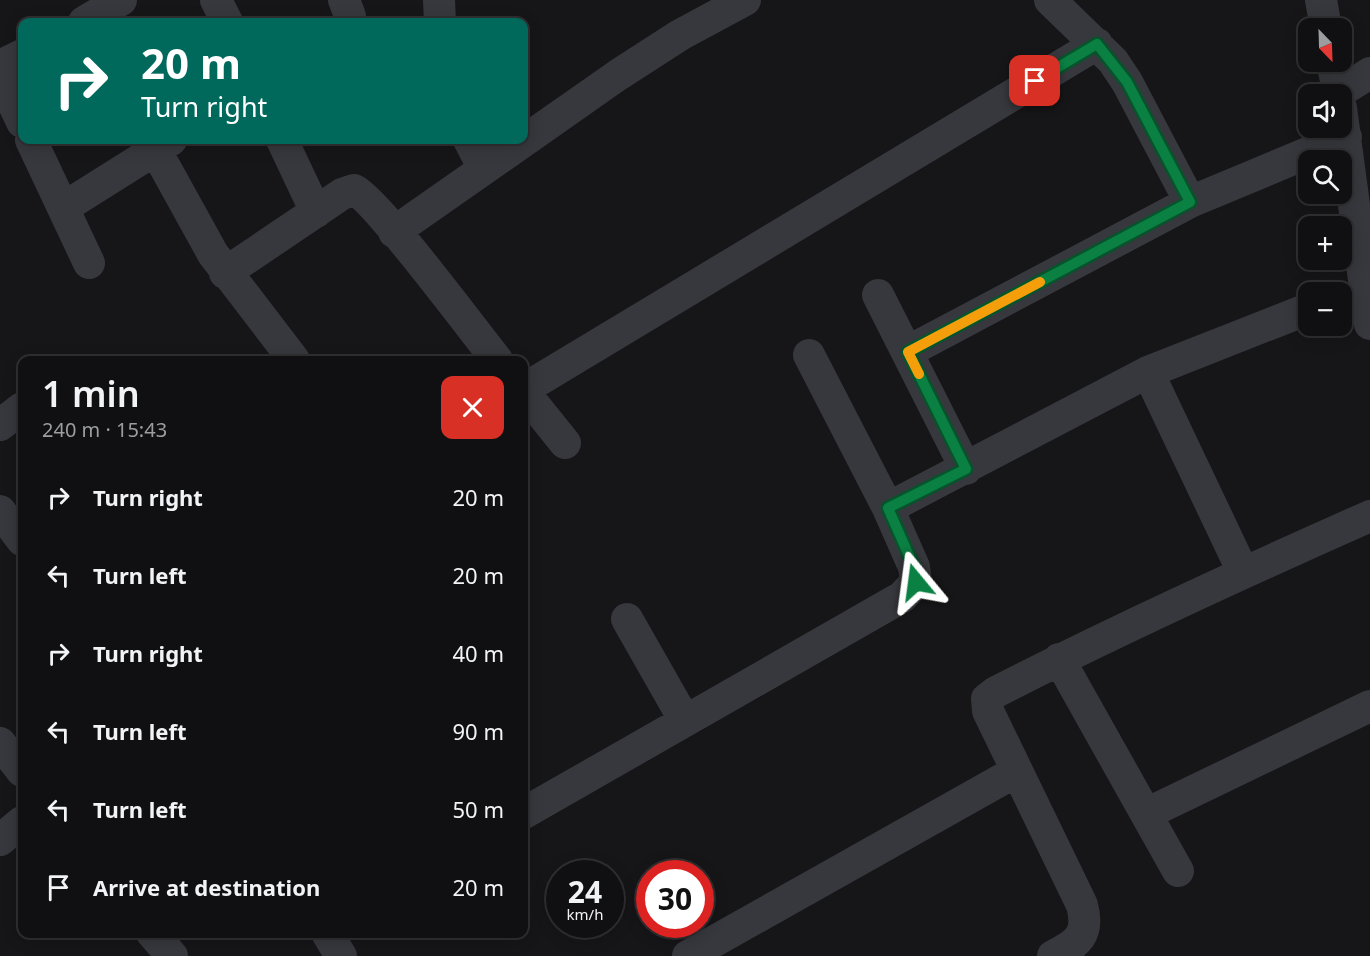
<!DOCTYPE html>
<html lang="en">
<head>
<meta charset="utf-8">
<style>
  :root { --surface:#101012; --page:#19191b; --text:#f1f3f6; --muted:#9c9d9f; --line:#303032 }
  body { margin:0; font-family:"Noto Sans",sans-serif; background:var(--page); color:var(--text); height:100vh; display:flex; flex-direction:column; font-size:22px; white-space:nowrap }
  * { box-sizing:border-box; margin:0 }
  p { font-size:20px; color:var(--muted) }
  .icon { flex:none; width:33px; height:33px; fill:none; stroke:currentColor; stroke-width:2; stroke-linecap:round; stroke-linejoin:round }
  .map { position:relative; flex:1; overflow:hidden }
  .panel { position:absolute; left:18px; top:356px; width:510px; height:582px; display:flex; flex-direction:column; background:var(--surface); border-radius:12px; box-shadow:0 3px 15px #0003,0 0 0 2px var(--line) }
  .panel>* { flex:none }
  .hud { position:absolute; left:18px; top:18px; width:510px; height:126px; border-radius:12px; box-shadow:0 3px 15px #0003,0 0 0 2px var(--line); background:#00695c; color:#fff; overflow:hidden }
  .needle { width:39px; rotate:157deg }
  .buttons { position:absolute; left:1298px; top:18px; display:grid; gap:12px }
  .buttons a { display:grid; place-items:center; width:54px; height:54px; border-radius:12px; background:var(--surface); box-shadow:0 3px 15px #0003,0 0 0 2px var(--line); font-size:30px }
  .speed { position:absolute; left:546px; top:860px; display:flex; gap:12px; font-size:30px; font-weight:700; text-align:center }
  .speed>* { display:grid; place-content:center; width:78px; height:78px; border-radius:50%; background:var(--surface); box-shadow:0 3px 15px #0003,0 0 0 2px var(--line); line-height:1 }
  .speed small { font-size:15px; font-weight:400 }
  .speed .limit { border:9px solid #d22; background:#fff; color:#111 }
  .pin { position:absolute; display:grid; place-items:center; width:51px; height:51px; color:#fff; margin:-26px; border-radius:12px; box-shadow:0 3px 9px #0006 }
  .me { position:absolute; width:66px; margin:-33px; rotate:344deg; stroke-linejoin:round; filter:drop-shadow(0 0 4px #0008) }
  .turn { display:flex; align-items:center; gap:21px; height:126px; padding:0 24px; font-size:27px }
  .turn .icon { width:78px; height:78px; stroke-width:2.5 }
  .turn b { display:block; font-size:42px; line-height:51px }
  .round { display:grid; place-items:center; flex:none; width:63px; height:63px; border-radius:12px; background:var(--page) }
  .head { display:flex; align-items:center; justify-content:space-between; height:102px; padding:0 24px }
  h1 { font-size:36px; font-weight:600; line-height:45px }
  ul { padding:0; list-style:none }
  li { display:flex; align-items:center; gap:18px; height:78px; padding:0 24px }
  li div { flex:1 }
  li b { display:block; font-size:22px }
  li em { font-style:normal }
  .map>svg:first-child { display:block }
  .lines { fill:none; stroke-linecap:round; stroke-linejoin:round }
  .minor { stroke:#37383d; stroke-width:32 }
  .route-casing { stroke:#07532c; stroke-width:15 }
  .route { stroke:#0b8043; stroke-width:10 }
  .slow { stroke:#f59e0b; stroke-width:10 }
</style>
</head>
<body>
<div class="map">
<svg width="1370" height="956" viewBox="0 0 1370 956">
  <rect width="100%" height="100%" fill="#161618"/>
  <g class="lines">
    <path class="minor" d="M216 0 227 22
      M344 0 350 16 349 22
      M439 0 440 22
      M1050 0 1113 61 1127 82 1190 202
      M1321 0 1326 28
      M84 22 121 0
      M1332 62 1339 94
      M0 66 22 55
      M0 75 22 122
      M1338 93 1370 73
      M1341 108 1370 324
      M31 140 89 263
      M150 140 213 254 294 360
      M282 140 316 212
      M469 140 484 169
      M63 208 171 140
      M394 232 618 75 680 35 745 0
      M225 273 342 194 354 190C375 198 476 334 497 360
      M878 295 966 469
      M907 352 1190 202 1346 137
      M1148 372 1243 572
      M524 389 1097 44
      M524 392 565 443
      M0 425 22 408
      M888 508 1148 372 1308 309
      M0 511 22 540
      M627 619 685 721
      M1059 659 1178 871
      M0 743 22 771
      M524 813 902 597 916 582 914 567 888 508 809 355
      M1146 814 1370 706
      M0 840 22 822
      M152 933 172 956
      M327 933 341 956
      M688 956 1017 771
      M1053 956C1078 943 1090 935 1082 905L988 711 987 699 996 692C1119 629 1244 572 1370 516"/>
  </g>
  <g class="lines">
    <defs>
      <path id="route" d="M916 582 914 567 888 508 966 469 908 352 1190 202 1127 82 1097 44 1035 81"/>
    </defs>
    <use href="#route" class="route-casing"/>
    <use href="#route" class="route"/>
    <path class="slow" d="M919 374 908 352 1040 282"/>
  </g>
</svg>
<div class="buttons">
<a><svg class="needle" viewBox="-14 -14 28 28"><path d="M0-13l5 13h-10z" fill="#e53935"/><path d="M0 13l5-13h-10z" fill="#9c9d9f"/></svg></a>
<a><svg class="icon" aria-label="sound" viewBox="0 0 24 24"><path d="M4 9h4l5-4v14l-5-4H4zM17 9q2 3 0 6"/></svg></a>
<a><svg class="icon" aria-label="search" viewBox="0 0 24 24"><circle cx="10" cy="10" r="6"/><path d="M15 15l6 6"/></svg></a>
<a>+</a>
<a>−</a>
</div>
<div class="speed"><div>24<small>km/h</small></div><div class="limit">30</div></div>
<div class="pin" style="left:1035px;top:81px;background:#d93025"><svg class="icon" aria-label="arrive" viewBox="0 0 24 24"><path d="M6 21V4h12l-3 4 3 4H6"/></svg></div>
<svg class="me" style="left:916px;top:582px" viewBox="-20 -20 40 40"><path d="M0-17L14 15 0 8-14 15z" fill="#0b8043" stroke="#fff" stroke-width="4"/></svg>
<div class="hud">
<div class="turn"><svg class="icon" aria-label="right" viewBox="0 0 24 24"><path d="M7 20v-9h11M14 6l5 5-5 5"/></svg><div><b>20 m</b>Turn right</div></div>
</div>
<section class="panel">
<div class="head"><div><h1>1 min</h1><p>240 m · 15:43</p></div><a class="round" style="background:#d93025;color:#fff"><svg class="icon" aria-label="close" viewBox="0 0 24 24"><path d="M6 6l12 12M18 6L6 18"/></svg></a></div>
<ul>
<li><svg class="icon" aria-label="right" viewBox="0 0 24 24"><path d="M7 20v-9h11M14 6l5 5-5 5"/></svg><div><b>Turn right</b></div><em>20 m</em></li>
<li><svg class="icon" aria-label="left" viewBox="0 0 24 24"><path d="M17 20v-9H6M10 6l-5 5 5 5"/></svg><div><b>Turn left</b></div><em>20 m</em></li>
<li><svg class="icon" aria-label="right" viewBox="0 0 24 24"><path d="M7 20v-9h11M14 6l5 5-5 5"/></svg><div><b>Turn right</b></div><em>40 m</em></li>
<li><svg class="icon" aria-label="left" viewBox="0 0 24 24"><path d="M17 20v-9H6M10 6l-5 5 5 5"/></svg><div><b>Turn left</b></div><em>90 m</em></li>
<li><svg class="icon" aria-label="left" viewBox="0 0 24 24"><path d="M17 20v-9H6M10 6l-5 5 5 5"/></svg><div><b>Turn left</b></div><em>50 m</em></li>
<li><svg class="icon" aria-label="arrive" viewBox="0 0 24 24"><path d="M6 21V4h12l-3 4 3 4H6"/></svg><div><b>Arrive at destination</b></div><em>20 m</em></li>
</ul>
</section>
</div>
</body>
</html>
